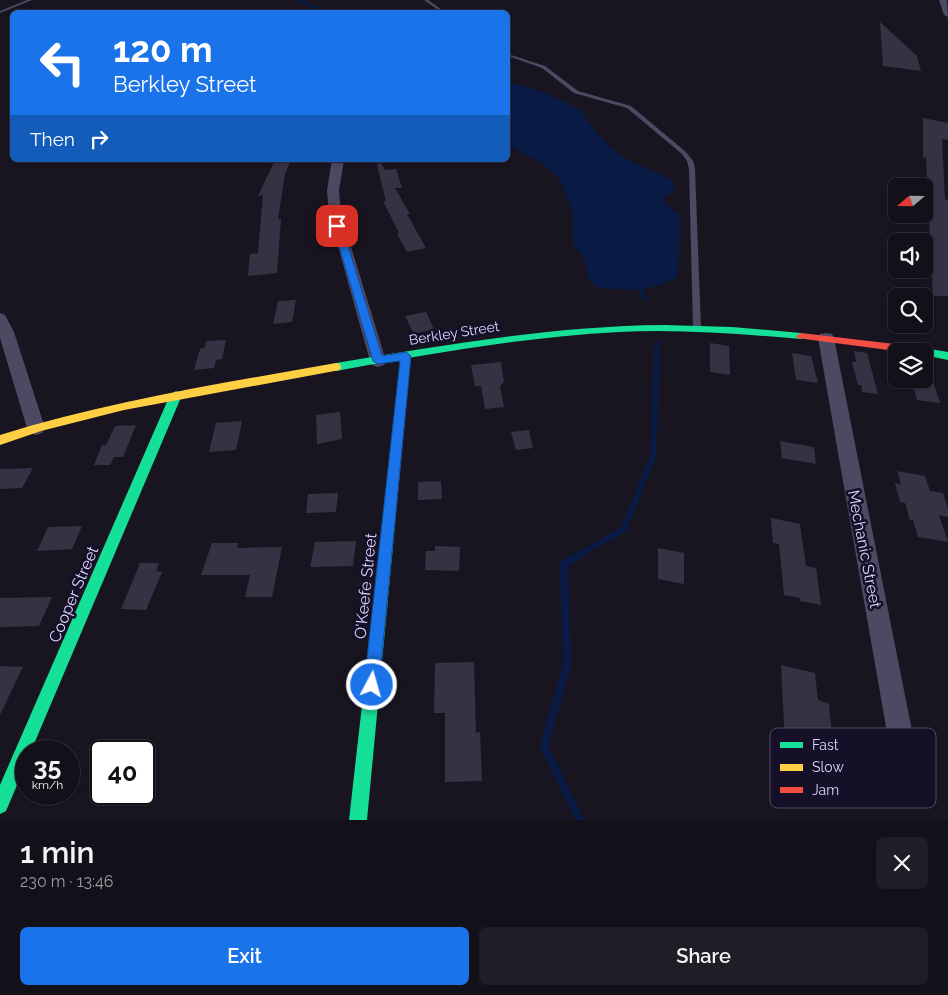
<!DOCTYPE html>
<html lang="en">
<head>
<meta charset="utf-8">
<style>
  :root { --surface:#121019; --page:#1f1e26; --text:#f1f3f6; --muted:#9c9da2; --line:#313038; --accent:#1a73e8 }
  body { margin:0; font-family:Raleway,sans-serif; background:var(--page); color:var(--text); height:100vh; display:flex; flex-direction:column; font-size:19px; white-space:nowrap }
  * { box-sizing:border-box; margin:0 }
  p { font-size:16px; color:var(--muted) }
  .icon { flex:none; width:28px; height:28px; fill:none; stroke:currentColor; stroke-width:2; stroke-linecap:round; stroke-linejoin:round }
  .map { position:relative; height:820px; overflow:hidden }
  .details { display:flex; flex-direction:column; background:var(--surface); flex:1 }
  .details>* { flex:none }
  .hud { position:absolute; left:10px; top:10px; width:500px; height:152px; border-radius:8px; box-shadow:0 1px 4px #0004,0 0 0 1px var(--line); background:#1a73e8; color:#fff; overflow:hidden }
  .needle { width:32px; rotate:250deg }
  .buttons { position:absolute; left:888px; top:178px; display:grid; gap:10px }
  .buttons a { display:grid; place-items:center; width:45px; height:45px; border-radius:8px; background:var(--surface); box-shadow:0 1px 4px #0004,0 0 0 1px var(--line); font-size:25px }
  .speed { position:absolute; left:15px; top:740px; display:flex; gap:10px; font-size:25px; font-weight:700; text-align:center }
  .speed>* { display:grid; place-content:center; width:65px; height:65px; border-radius:50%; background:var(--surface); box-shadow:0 1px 4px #0004,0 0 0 1px var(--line); line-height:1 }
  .speed small { font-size:12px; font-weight:400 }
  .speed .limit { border:2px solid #111; border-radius:8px; background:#fff; color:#111 }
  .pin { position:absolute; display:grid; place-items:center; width:42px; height:42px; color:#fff; margin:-21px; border-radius:10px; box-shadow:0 2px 8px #0006 }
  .me { position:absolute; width:55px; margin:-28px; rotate:6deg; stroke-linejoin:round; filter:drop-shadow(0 0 4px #0008) }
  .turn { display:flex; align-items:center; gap:18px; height:105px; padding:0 20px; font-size:22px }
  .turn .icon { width:65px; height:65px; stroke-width:2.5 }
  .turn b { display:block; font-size:35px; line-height:42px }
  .then { display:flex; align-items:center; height:48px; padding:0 20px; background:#0003; gap:10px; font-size:19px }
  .round { display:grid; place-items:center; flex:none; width:52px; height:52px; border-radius:8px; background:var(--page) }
  .headline { display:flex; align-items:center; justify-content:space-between; height:85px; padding:0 20px }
  h1 { font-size:30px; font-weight:600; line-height:38px }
  .action { display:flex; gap:10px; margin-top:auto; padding:10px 20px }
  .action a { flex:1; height:58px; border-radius:8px; background:var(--accent); color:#fff; font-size:20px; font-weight:600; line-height:58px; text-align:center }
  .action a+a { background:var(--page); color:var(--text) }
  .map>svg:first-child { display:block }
  .water { fill:#091a44 }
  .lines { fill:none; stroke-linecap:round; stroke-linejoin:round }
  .stream-far3 { stroke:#091a44; stroke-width:2.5 }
  .stream-far2 { stroke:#091a44; stroke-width:4.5 }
  .stream-far1 { stroke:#091a44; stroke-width:6 }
  .stream { stroke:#091a44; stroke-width:8 }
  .building { fill:#363244 }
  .lane { fill:#4c4962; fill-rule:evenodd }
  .street { fill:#4c4962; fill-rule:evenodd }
  .fast { fill:#16e098; fill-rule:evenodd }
  .slow { fill:#ffcf43; fill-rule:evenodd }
  .jam { fill:#f24e42; fill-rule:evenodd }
  .route { fill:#1a73e8; stroke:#114b97 }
  .labels { text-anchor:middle; stroke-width:5; stroke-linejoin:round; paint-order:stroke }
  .street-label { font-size:14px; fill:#ddd5ff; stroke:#150f27 }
  .near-street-label { font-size:16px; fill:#ddd5ff; stroke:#150f27 }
  .key { fill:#150f27; stroke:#514a68; stroke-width:1 }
  .key-label { font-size:14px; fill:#ddd5ff }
</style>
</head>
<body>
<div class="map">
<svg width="948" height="820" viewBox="0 0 948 820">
  <rect width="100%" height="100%" fill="#181521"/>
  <path class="water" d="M515 84C533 88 569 100 583 113 586 115 586 119 589 123 597 133 608 145 618 153 636 167 655 169 673 181L675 189 663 200 680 216 678 277C647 293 631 290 597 288L588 278 585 260 573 244V211L558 177 542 163 508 145V86Z"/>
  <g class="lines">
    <path class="stream-far3" d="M300 0 325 12"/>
    <path class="stream-far2" d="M639 285 646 299
      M656 358 657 343"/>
    <path class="stream-far1" d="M574 558 624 529 653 456 657 357"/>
    <path class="stream" d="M576 557 564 564 567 665 544 746 580 820"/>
  </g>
  <path class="building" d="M880 22 917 56 921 71 883 66Z
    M923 118 948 123V140L942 139 945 199 948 200V296H933L926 158 923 157Z
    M275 160H291L285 174 278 219H281L277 273 248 276 250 254 258 253 263 195 258 196Z
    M381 163 385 170 396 169 402 188H395L410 214H407L426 248 407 252 397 234 399 233 383 201H386L377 165Z
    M296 300 292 322 273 324 278 301Z
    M426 312 434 329 414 334 405 316Z
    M226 340 222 359 216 360 214 368 194 370 199 352 201 348H205L206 341Z
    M710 343 729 346 730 375 710 372Z
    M854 351 867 353 878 394 862 392 861 385H858L852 362H856Z
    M792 353 811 356 818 383 796 380Z
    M501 362 504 382 500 386 504 407 485 409 481 386H475L471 365Z
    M911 379H932L940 403 917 400Z
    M340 412 342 439 317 444 316 415Z
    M242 421 236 450 209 452 216 423Z
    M136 425 123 457H114L110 465H94L102 445H106L115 426Z
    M529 430 533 448 516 450 511 432Z
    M780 441 814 447 816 464 782 458Z
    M33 468 22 488 0 489V469Z
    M897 471 925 476 930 491 943 493 948 509V517L939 515 948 542 918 537 913 520H910L905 503 900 502 895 483 901 484Z
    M441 481 442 499 418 500V482Z
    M338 493 336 512 306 513 308 494Z
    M771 518 800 524 806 566 816 568 821 605 800 601V598L784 595 779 544 773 543Z
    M82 526 72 549 37 551 48 527Z
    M356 541 353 566 310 567 315 542Z
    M212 543H238L237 548 282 547 272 597H245L250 575H201Z
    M435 546 460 547 459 571 425 570 426 551H435Z
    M658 548 684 553V584L658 579Z
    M140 563H159L156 571 162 572 146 610 121 609Z
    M52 597 39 626 0 627V598Z
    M474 662 476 733 480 732 482 781 445 782V713H434L435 663Z
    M781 665 815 673 818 700 829 704 834 756 785 743Z
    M0 666 23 667 0 715Z"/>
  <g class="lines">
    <path class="lane" d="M27 0H32L0 13V11Z
      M424 0H428L445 12H441Z
      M508 54 545 66 578 91 631 106 686 152 693 161 695 169 701 328 700 330H694L693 328 689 169 687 161 682 154 627 108 574 93 542 68 508 56Z"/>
    <path class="street" d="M939 0H947L948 17 944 15Z
      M332 160H344L339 190 341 214 386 361 384 365 378 367 372 365 370 361 329 214 327 190Z
      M0 313 5 315 14 332 45 428 42 433 36 435 30 433 27 428 0 338Z
      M826 333 832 334 834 338 918 761 914 770 905 774 896 770 892 761 818 338 820 334Z"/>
    <path class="fast" d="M664 325 732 327 801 333 806 336 801 339C740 334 680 329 619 332 523 337 430 354 336 371L331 367 336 363C445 345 553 326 664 325Z
      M924 348 948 352V360L924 355V351H919Z
      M176 391 182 395 31 751H26V764L6 811 0 814V785L170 395Z
      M392 488 396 489 398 493 367 820H349L386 493 388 489Z"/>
    <path class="slow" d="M336 363 340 364 341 367 340 370 124 410 41 431 0 445V435C110 401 223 383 336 363Z"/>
    <path class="jam" d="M801 333 920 347 925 351 924 353V351H896L797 338 796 336Z
      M406 352 411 356 398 493 396 497 392 498 388 497 386 493 401 356Z"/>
  </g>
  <path class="route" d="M334 224 342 226 382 356 406 352 411 356 379 685 377 690 372 693 366 690 364 685 400 361 378 364 373 361 333 226Z"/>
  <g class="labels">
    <g class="street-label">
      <text transform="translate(454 333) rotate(-9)" y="5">Berkley Street</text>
    </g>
    <g class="near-street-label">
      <text transform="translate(865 549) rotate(79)" y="6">Mechanic Street</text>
      <text transform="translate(365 586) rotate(-84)" y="6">O'Keefe Street</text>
      <text transform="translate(73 594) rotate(-67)" y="6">Cooper Street</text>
    </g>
  </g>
  <rect x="770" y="728" width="166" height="80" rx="8" class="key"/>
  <rect x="780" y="742" width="23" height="6" fill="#16e098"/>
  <rect x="780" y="764" width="23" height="7" fill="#ffcf43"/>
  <rect x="780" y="787" width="23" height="6" fill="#f24e42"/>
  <g class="key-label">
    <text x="812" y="750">Fast</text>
    <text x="812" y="772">Slow</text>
    <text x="812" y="795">Jam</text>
  </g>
</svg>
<div class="buttons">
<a><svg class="needle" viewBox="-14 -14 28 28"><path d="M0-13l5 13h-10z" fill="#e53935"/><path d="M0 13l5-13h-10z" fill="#9c9da2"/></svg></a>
<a><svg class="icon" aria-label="sound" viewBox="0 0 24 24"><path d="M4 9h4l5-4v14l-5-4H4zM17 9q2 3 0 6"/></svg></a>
<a><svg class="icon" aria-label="search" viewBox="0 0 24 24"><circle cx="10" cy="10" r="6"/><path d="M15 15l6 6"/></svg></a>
<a><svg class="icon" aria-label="layers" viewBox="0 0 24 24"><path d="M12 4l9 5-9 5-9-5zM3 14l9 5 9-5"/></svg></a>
</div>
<div class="speed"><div>35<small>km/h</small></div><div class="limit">40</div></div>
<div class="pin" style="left:337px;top:226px;background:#d93025"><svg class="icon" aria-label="arrive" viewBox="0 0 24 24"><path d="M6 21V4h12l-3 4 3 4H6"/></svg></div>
<svg class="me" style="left:372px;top:685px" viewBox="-20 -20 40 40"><circle r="17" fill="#1a73e8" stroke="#fff" stroke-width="3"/><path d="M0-11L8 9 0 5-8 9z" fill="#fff"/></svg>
<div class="hud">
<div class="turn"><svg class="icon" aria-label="left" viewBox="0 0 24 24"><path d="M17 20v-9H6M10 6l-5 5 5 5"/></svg><div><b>120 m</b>Berkley Street</div></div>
<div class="then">Then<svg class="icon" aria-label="right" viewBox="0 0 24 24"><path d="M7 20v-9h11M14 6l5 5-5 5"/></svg></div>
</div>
</div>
<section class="details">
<div class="headline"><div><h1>1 min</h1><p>230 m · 13:46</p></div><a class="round"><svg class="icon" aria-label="close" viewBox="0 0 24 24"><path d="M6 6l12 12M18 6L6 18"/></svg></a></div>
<div class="action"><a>Exit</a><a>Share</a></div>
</section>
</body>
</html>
